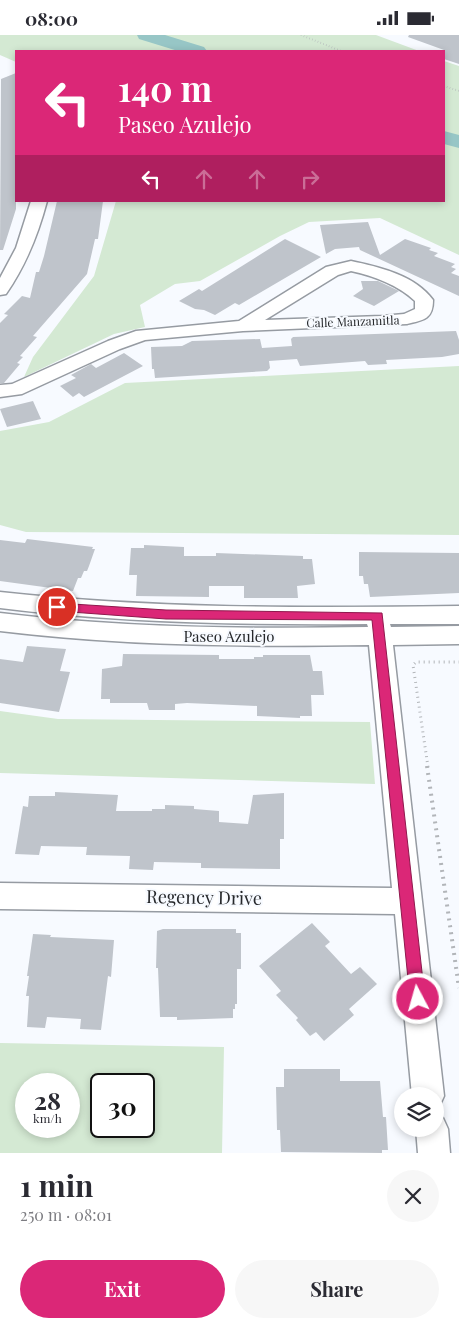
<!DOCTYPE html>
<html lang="en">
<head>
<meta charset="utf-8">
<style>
  :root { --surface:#fff; --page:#f7f7f7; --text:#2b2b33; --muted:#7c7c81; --accent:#db2777 }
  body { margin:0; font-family:"Playfair Display",serif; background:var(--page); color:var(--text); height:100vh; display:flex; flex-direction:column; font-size:19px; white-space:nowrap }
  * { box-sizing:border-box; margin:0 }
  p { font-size:16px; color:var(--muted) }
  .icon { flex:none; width:28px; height:28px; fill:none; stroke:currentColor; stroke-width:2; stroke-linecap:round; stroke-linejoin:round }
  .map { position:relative; height:1118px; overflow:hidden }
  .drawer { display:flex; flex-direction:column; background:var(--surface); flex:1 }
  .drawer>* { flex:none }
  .hud { position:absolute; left:15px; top:15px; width:430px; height:152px; border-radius:0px; box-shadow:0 2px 8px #0003; background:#db2777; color:#fff; overflow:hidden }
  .fabs { position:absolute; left:394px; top:1052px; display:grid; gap:10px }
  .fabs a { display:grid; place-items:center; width:50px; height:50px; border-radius:50%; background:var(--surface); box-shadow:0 2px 8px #0003; font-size:25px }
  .speed { position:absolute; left:15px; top:1038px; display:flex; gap:10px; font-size:25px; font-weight:700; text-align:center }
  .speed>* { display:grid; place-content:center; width:65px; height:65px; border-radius:50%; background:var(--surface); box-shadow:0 2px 8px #0003; line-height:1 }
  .speed small { font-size:12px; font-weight:400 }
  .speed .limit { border:2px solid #111; border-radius:8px; background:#fff; color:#111 }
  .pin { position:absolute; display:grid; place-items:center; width:42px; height:42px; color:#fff; margin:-21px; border:2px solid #fff; border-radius:50%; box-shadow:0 1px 5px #0007 }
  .me { position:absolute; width:55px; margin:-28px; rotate:354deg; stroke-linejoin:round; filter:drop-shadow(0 0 4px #0008) }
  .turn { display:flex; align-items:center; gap:18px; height:105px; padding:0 20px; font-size:22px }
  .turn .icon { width:65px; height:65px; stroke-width:2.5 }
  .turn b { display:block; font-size:35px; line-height:42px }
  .lanes { display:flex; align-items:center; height:48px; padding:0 20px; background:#0003; justify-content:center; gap:25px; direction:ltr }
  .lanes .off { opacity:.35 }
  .round { display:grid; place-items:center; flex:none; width:52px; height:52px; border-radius:26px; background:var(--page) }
  .overview { display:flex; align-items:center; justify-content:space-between; height:85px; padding:0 20px }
  h1 { font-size:30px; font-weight:700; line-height:38px }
  .action { display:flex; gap:10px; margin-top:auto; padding:10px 20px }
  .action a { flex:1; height:58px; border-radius:30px; background:var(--accent); color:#fff; font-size:20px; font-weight:700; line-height:58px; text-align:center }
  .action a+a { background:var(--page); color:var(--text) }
  .status { display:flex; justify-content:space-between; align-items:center; height:35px; padding:0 25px; background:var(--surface); direction:ltr }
  .status svg { height:14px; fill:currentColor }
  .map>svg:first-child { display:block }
  .green { fill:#d4e9d3; fill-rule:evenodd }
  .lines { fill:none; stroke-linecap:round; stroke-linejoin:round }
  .river { fill:#97c6c6; fill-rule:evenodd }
  .building { fill:#bfc4cb }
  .street-casing { stroke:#969ba2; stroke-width:3 }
  .path-far2 { stroke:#b2b5b9; stroke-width:2; stroke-dasharray:0.5 2.5; stroke-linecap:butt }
  .path-far1 { stroke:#b2b5b9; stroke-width:3; stroke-dasharray:1 4; stroke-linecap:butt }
  .path { stroke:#b2b5b9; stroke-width:4; stroke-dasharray:2 5; stroke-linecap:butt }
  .street { fill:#fff; fill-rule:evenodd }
  .route { fill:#db2777; stroke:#8e194d }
  .labels { text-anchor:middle; stroke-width:4; stroke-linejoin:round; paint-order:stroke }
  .far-street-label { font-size:12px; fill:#26282b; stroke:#f7faff }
  .street-label { font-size:15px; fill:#26282b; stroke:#f7faff }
  .near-street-label { font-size:18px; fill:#26282b; stroke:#f7faff }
</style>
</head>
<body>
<div class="status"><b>08:00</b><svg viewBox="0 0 49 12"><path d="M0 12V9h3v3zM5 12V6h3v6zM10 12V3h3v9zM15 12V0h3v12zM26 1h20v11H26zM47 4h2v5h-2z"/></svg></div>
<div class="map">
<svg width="459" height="1118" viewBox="0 0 459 1118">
  <rect width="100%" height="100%" fill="#f7faff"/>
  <path class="green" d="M0 0H376L419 16H16V27L0 20Z
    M444 26 459 31V220L380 183 309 187 280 201 200 246 175 249 140 270 145 292 114 299 24 342 33 322 94 241 116 166H444Z
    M459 331V500L26 497 0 490V396L49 387 125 348Z
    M0 676 58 684 370 687 375 749 0 738Z
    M0 1008 224 1012 222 1118H0ZM26 1049H69V1091H26ZM101 1049H144V1091H101Z"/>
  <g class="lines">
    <path class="river" d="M137 0H165L204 12 207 16H178L139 4Z
      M444 96 459 100V113L444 109Z"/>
  </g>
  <path class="building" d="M409 0H459V29L444 24V15L408 2Z
    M16 38V174L3 215H0L1 44Z
    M57 166H103L98 204H95L87 239 33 301 37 302 20 321 23 322 17 328 20 329 4 348H0V288L8 280 4 279 22 261 30 263 36 237H39L44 221Z
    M368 187 380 220 405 204 431 213 429 215 438 218 434 221 455 229 451 232 456 234 451 238 459 241V261L360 215 359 212 335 214 326 219 320 190Z
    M285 204 321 222 239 270 235 268 215 280 204 275 195 274 179 266 199 254 202 256Z
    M361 246H378L399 256 374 271 353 261 363 254Z
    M456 296 459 305V319L442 322 386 325 387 329 368 330 365 326 300 331 297 324 269 326 270 333 267 336 155 343 154 334H152L151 312 182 311 192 306 260 304 262 313 292 311 291 304 293 302Z
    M124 318 143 331 84 362 79 358 73 362 60 351 76 343 71 340 91 329 96 333Z
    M33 366 41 384 7 392 0 374Z
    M27 504 93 512 92 514H95L89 531 87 536H84L81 543H78L73 556 0 546V505L25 508Z
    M144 510 184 512V521H216V518L303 521V524H312L315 549 297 551 298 563H244V551H209V562L136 561 137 540H129L131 513H144Z
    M359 517 459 518V558L370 562 368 549H364L363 541H359Z
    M27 611 66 614 60 636 70 637 59 677 0 668V624L23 627Z
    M123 619 219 620V624H254V622H263V620H310L313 636H322L324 660H311L312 681H300V683L257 681V671L187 668 175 669V675H149L147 668H110V664H101L102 634 122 631Z
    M55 757 118 760 116 776H152V774H165V770L194 771V774L219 776V787L248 789 253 760 284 758V804H280V834L201 833V828L154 827 153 835 129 834 130 821 86 820 87 812 41 811 39 820 15 819 23 771 28 772 29 761H55Z
    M312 888 330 907 325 911 351 939 360 932 377 949 349 974 354 980 324 1006 316 997 310 1001 296 985 298 983 276 960 281 956 259 931Z
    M163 894H236V898H241V934H237V969H235V974H233V983L177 985V982H160L158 933H156L157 896Z
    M33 899 51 900 50 902 114 905 111 942 108 941 101 995 80 994 81 984 47 982 45 993 27 992 29 961H26L29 941H27Z
    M284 1034H340V1046H380L383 1082H386L388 1115H382V1118L281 1117 280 1095H277L276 1052H284Z"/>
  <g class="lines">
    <defs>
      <path id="street" d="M31 166H47C38 200 26 230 6 259L0 260V243L16 213Z
        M351 226C379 232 415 240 433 265 433 284 424 285 407 289L243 296 145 305 120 314 22 359 0 362V350L12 349 108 306 136 296 239 286 326 232ZM351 236C374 241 398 250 415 266V274L404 279 382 281 265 285 338 240Z
        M0 557C153 574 305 573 459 571V589H390L391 592 459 591V609L393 610 444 1061 439 1072 435 1074V1061H412L395 879 0 874V848L392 853 369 610C246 612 123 611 0 596V578C122 593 244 594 368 592L367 589C244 590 122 588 0 573Z
        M435 1079 443 1083 448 1094 450 1118H418L416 1094H435Z"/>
    </defs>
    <use href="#street" class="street-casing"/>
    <path class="path-far2" d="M301 0 341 16
      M444 51 459 56"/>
    <path class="path-far1" d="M428 732 413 630 416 627H459"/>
    <path class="path" d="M427 731 459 953"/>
    <use href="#street" class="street"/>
  </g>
  <path class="route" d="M57 568 166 575 382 578 425 964 423 969 418 971 412 969 410 964 372 585 166 584 57 576 51 572Z"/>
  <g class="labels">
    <g class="far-street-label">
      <text transform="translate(353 287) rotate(-2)" y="4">Calle Manzamitla</text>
    </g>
    <g class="street-label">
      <text x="229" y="607">Paseo Azulejo</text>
    </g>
    <g class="near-street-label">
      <text transform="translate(204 863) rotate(1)" y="6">Regency Drive</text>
    </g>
  </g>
</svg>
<div class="fabs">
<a><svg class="icon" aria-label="layers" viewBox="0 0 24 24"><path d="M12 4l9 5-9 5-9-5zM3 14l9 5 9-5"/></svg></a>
</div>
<div class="speed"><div>28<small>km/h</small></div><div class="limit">30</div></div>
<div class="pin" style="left:57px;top:572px;background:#d93025"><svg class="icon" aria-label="arrive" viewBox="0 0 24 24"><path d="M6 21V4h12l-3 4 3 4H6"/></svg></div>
<svg class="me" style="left:418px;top:964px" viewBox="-20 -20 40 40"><circle r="17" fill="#db2777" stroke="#fff" stroke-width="3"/><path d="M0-11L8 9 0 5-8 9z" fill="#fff"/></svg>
<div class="hud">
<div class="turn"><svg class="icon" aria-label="left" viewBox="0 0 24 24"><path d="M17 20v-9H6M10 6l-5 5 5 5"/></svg><div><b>140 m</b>Paseo Azulejo</div></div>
<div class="lanes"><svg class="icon" aria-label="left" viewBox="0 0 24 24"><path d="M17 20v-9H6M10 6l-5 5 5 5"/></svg><svg class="icon off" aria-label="ahead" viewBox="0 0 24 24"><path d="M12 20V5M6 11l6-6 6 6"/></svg><svg class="icon off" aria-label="ahead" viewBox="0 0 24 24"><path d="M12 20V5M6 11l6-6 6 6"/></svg><svg class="icon off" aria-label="right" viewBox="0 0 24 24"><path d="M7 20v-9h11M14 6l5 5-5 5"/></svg></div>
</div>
</div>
<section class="drawer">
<div class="overview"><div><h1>1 min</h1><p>250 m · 08:01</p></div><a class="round"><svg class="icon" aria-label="close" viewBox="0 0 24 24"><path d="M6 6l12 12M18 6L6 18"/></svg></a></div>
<div class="action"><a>Exit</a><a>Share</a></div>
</section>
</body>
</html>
